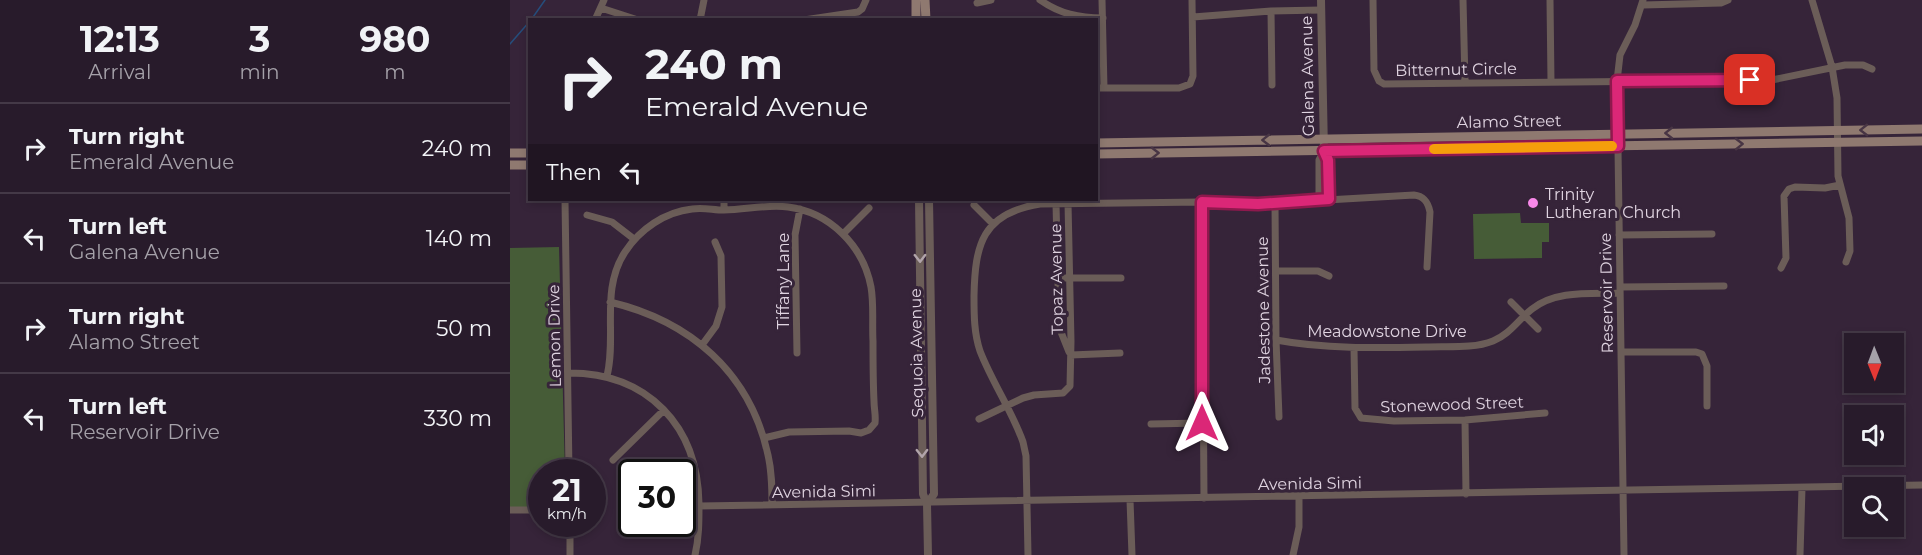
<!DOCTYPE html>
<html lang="en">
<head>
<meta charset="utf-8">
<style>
  :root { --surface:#281b2b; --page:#342837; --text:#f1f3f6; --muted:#a5a1a9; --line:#443947 }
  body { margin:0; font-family:Montserrat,sans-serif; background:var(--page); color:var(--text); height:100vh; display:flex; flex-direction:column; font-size:22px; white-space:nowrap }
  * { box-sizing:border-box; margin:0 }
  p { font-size:20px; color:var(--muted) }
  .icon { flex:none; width:33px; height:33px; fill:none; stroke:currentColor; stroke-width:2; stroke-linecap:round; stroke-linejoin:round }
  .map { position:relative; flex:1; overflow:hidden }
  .side { display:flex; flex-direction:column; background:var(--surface); width:510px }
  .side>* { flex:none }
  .banner { position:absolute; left:18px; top:18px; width:570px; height:183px; border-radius:0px; box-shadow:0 3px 9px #0003,0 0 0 2px var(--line); background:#281b2b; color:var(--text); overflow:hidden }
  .needle { width:39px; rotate:179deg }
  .tools { position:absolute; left:1334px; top:333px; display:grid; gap:12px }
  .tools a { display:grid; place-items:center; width:60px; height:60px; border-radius:0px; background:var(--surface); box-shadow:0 3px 9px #0003,0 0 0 2px var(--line); font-size:30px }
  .speed { position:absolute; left:18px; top:459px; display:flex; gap:12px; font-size:30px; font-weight:700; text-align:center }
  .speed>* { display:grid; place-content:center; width:78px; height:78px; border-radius:50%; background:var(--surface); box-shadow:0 3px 9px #0003,0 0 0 2px var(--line); line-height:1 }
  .speed small { font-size:15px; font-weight:400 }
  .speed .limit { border:3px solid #111; border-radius:9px; background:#fff; color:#111 }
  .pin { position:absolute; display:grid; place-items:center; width:51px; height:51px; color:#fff; margin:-26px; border-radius:12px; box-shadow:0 3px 9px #0006 }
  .me { position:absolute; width:66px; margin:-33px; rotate:0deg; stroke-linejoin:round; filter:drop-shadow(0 0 4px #0008) }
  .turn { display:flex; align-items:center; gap:21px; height:126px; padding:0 18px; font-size:27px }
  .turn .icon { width:78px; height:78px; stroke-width:2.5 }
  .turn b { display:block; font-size:42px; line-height:51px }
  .then { display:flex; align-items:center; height:57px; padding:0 18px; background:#0003; gap:12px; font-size:22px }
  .eta { display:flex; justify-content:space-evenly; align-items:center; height:102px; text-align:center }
  .eta b { font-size:36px; font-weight:700; line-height:42px }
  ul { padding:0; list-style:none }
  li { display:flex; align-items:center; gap:18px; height:90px; padding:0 18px; border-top:2px solid var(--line) }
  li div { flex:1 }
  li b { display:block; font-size:22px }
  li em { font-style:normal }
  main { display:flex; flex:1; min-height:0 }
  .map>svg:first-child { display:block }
  .green { fill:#465c37 }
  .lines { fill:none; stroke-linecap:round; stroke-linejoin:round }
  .stream { stroke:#264d7b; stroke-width:1.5 }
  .minor { stroke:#6b5d58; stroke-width:7 }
  .tertiary { stroke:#6b5d58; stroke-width:8 }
  .secondary { stroke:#8f7970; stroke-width:9 }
  .oneway { stroke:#483544 }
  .oneway2 { stroke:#b1a4aa }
  .route-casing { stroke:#8e194d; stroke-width:15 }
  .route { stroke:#db2777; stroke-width:10 }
  .slow { stroke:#f59e0b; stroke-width:10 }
  .poi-dot { fill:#f888e9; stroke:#362439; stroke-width:2 }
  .labels { text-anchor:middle; stroke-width:6; stroke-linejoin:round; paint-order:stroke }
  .street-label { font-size:16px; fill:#e0d4e1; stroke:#362439 }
  .poi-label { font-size:16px; fill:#e0d4e1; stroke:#362439; text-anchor:start }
</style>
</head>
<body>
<main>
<section class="side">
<div class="eta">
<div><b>12:13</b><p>Arrival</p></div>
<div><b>3</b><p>min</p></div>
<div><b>980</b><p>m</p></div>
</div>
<ul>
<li><svg class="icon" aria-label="right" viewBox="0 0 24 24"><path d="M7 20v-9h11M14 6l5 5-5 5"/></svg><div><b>Turn right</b><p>Emerald Avenue</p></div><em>240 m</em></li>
<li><svg class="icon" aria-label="left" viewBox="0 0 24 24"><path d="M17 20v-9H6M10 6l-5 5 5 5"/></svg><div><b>Turn left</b><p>Galena Avenue</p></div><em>140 m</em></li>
<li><svg class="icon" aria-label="right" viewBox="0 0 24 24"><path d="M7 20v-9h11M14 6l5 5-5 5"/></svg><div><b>Turn right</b><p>Alamo Street</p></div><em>50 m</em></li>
<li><svg class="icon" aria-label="left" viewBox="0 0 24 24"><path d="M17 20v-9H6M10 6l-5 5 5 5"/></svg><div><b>Turn left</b><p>Reservoir Drive</p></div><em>330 m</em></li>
</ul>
</section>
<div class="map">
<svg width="1412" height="555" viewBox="0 0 1412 555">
  <rect width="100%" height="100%" fill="#362439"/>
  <path class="green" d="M1010 213 1011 223H1039V242H1032V258L964 259 963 214Z
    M49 247 55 472H32L31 507H0V248Z"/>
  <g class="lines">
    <path class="stream" d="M21 20 35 0
      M0 44 20 21"/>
    <path class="minor" d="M530 0C550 14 569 18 593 18
      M592 0 594 88
      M863 0 864 70 869 81 874 84 1262 80 1335 65H1353L1362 69
      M953 0 955 82
      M1040 0 1041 81
      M1302 0 1322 67 1327 98 1328 176 1339 218 1340 251 1336 262
      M467 3 481 0
      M1133 5 1211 3 1218 0
      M91 8 128 20
      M761 11 762 85
      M683 17 761 11 811 10
      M85 20 94 0
      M190 20 194 0
      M294 20 348 12 352 9 356 0
      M586 88H669L680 84 683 76 682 0
      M814 151 818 160 819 199
      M55 200 59 472
      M214 200V210
      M809 200V160L814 151
      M692 202 694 498
      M765 203 766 340 769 417
      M546 204 549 322 551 332 559 352
      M464 205 483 224
      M77 215 102 222 124 239
      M333 234 359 208
      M1109 235 1202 234
      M1271 268 1276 258 1274 196 1279 189 1285 187 1315 188 1330 185
      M766 271H808L819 276
      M548 278H611
      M1110 287 1214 286
      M100 302C180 321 240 372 258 455 262 472 262 488 262 505
      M1001 302 1028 329
      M766 340C815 349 865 348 916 347 937 346 963 349 983 341 1000 334 1008 320 1022 309 1046 290 1080 294 1110 293
      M192 345 206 326 212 307 211 256 205 242
      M844 348 845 408 851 418 884 421 955 420 1035 413
      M1111 352H1186L1192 354 1197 366V406
      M287 353 285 235 290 209
      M561 355 610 353
      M59 373C138 373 188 426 189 504 189 522 189 538 185 555
      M97 376C107 335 90 290 115 252 130 229 155 212 182 209 193 207 203 210 214 210 235 210 257 204 278 207 319 212 353 245 361 287 364 304 362 323 363 341 363 361 363 381 364 401 364 409 366 415 365 423L359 430 351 433 339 431 279 432 254 438
      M469 419 513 398 524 395 553 393 560 386 561 341 558 203
      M955 420 956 494
      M641 424 692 423
      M103 460 154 410
      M620 500 622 555
      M189 506 1412 485
      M0 510H32
      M60 524V555
      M518 555 516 456 513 442C502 411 482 382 470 351 464 333 464 315 464 296 465 245 472 213 530 204L692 202 748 204 904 195C914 196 918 202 920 212L917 267
      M783 555 789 527V497
      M1114 555 1107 81 1110 55 1125 25 1133 0
      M1290 555 1292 488"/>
    <path class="tertiary" d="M811 0 814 151
      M409 200 413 494 417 504 418 555
      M417 504 424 494 419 200"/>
    <path class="secondary" d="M406 0V20
      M415 0 416 20
      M586 143 1412 129
      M0 153H20
      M586 154 1412 141
      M0 165H20"/>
  </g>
  <defs><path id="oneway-chevron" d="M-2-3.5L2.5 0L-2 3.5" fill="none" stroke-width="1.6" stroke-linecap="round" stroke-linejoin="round" transform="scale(1.5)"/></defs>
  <g class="oneway">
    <use href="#oneway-chevron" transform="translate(1354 130) rotate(179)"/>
    <use href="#oneway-chevron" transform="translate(1159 133) rotate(179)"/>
    <use href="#oneway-chevron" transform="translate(756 140) rotate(179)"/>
    <use href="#oneway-chevron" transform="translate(1229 144) rotate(-1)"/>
    <use href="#oneway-chevron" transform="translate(645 153) rotate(-1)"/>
  </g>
  <g class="oneway2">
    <use href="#oneway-chevron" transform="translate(410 258) rotate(89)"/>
    <use href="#oneway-chevron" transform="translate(412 453) rotate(89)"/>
  </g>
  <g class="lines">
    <defs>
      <path id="route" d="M692 423V202L748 204 819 199 818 160 814 151 1108 146 1107 81 1240 80"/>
    </defs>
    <use href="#route" class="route-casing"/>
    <use href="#route" class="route"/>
    <path class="slow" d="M924 149 1102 146"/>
  </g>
  <circle class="poi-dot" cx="1023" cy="203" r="6"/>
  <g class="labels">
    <g class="street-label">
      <text transform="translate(946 69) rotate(-1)" y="6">Bitternut Circle</text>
      <text transform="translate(797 76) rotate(-91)" y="6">Galena Avenue</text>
      <text transform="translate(999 121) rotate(-1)" y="6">Alamo Street</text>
      <text transform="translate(546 279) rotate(-91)" y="6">Topaz Avenue</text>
      <text transform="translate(273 281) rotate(-90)" y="6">Tiffany Lane</text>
      <text transform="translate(1096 293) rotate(-91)" y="6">Reservoir Drive</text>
      <text transform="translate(753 310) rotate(-91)" y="6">Jadestone Avenue</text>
      <text x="877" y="337">Meadowstone Drive</text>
      <text transform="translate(44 336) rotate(-91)" y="6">Lemon Drive</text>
      <text transform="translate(406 353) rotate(-91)" y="6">Sequoia Avenue</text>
      <text transform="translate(942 404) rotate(-2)" y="6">Stonewood Street</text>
      <text transform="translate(800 483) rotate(-1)" y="6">Avenida Simi</text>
      <text transform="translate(314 491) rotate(-1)" y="6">Avenida Simi</text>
    </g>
    <g class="poi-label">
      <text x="1035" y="200">Trinity<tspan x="1035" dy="18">Lutheran Church</tspan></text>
    </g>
  </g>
</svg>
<div class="tools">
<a><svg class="needle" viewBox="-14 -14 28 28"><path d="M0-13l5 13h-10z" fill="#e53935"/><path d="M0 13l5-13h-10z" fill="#a5a1a9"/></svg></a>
<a><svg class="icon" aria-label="sound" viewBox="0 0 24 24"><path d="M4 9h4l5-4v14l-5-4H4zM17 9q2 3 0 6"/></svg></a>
<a><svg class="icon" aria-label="search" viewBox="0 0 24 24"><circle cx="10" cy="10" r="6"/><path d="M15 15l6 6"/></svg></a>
</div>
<div class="speed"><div>21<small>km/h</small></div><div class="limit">30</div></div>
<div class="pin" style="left:1240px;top:80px;background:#d93025"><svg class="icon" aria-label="arrive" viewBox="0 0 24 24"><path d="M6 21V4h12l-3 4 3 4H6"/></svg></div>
<svg class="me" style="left:692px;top:423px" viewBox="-20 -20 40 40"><path d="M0-17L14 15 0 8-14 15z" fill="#db2777" stroke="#fff" stroke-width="4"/></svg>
<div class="banner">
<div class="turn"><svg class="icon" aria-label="right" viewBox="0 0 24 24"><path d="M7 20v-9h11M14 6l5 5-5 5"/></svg><div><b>240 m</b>Emerald Avenue</div></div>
<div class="then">Then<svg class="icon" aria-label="left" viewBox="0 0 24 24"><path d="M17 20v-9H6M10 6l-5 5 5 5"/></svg></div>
</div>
</div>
</main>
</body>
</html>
